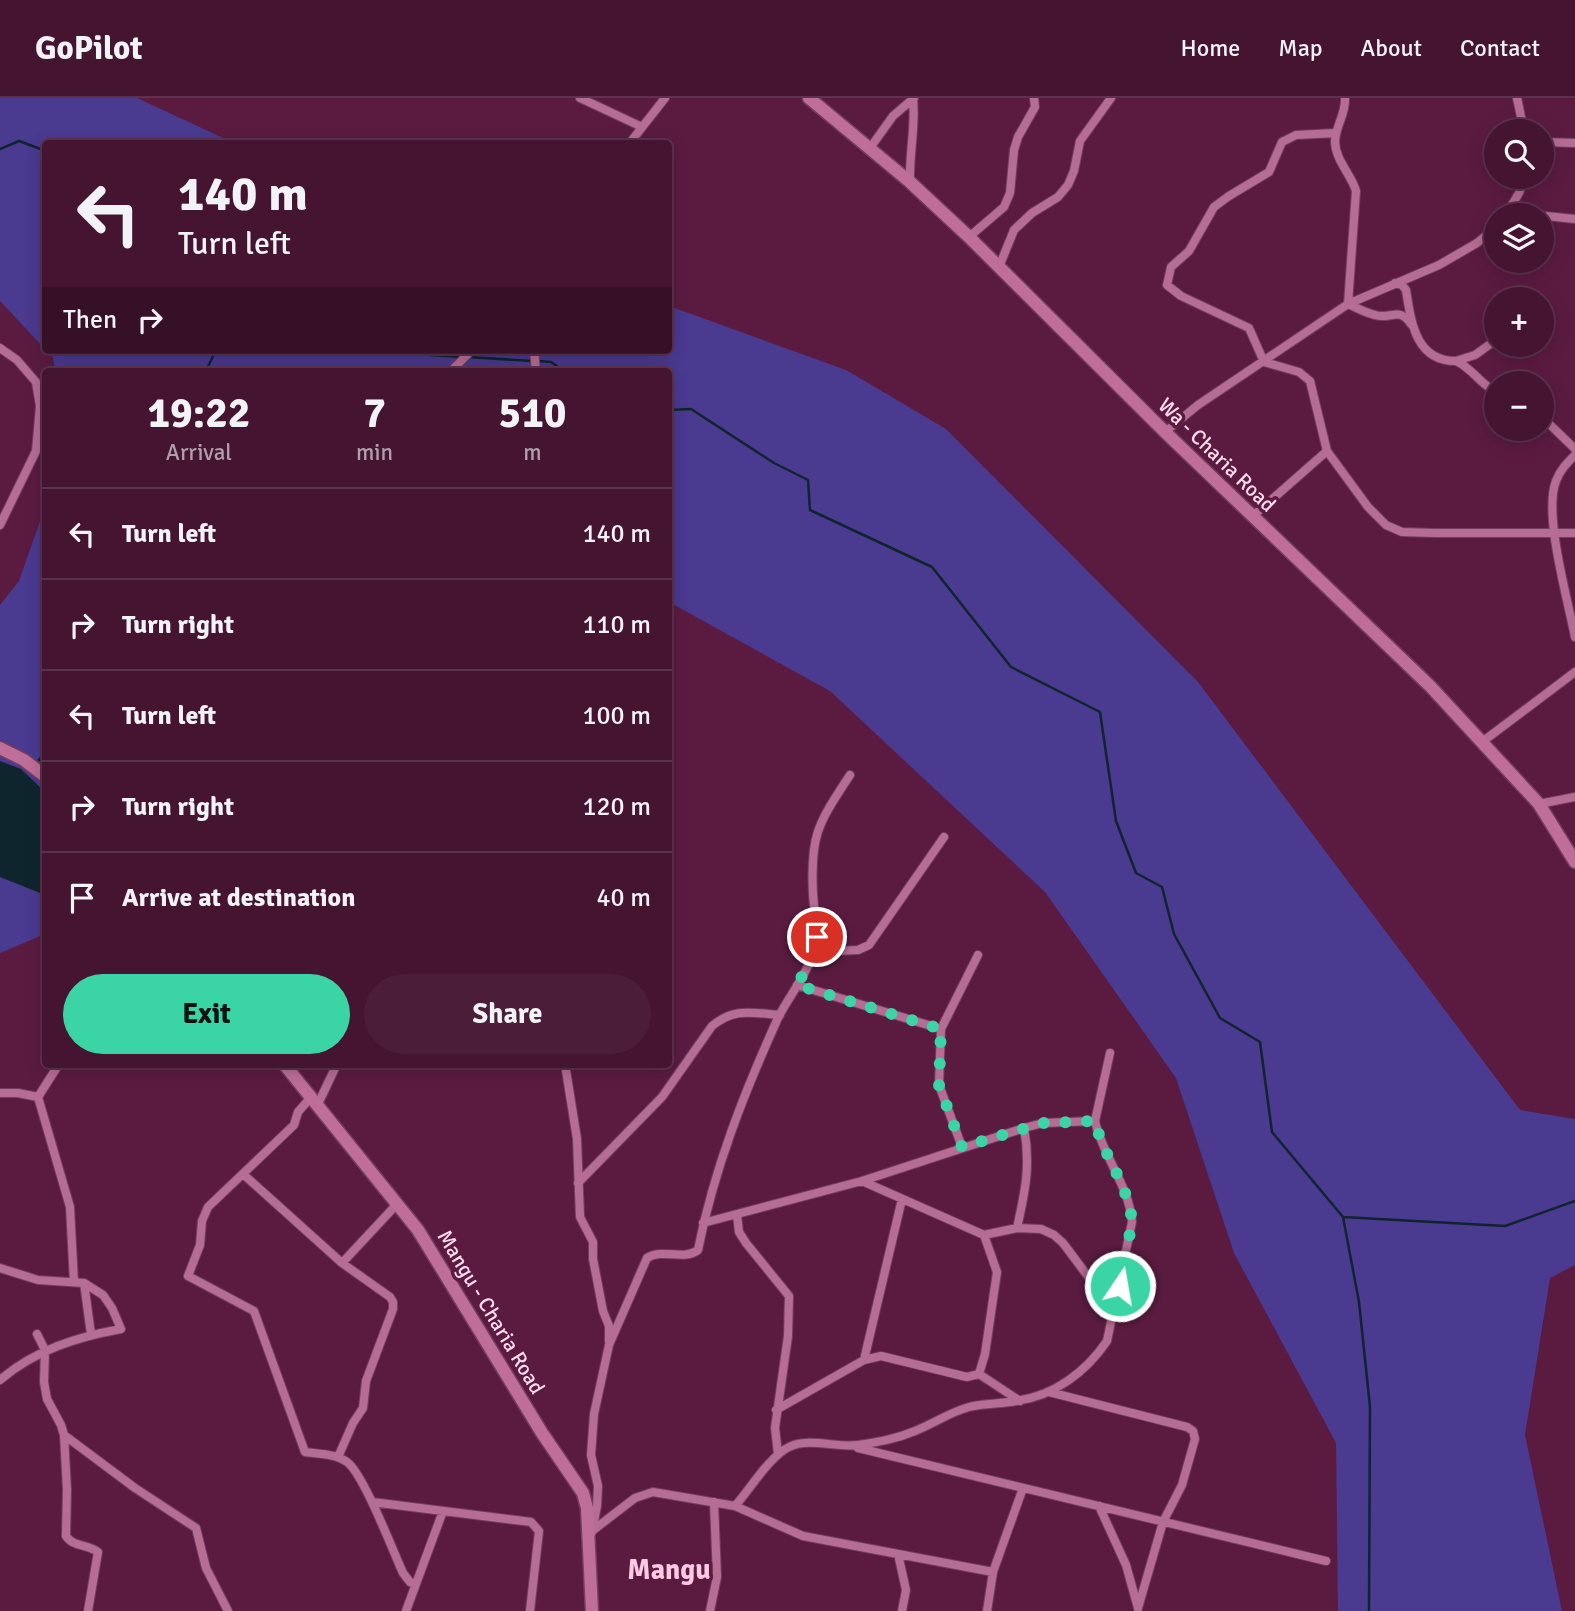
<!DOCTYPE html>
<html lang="en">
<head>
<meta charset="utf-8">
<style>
  :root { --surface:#441431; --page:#4b1d39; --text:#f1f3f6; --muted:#af9eab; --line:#5c334d; --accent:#3bd4a4 }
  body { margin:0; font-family:Signika,sans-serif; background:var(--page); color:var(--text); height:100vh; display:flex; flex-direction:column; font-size:26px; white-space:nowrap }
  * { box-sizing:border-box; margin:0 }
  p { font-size:23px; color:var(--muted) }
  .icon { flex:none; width:38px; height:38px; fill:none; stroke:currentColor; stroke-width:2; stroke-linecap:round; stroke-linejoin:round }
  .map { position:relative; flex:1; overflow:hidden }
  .details { position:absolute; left:42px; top:270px; width:630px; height:700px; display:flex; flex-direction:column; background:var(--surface); border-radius:7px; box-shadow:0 4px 18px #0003,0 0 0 2px var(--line) }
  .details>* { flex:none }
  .guide { position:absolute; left:42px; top:42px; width:630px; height:214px; border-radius:7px; box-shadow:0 4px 18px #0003,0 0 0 2px var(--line); background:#441431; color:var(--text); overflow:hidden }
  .tools { position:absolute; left:1484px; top:21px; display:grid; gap:14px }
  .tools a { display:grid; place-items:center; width:70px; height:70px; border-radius:50%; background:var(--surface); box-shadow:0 4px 18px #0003,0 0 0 2px var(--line); font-size:35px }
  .pin { position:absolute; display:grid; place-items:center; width:60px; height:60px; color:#fff; margin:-30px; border:4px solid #fff; border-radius:50%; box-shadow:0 2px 7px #0007 }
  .me { position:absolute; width:77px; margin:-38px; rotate:12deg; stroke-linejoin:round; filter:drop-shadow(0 0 5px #0008) }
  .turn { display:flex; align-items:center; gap:24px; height:147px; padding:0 21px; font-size:32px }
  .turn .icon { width:91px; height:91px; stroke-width:2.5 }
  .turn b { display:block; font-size:49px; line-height:60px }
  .then { display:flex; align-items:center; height:66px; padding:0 21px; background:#0003; gap:14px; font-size:26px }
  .eta { display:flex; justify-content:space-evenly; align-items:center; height:119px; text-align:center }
  .eta b { font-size:42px; font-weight:800; line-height:49px }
  .cta { display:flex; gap:14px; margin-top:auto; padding:14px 21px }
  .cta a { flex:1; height:80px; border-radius:42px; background:var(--accent); color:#111; font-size:28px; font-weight:800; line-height:80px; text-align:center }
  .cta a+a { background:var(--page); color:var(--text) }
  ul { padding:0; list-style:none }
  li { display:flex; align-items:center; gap:21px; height:91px; padding:0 21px; border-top:2px solid var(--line) }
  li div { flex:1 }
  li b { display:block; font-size:26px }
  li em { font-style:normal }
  header { display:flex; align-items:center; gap:42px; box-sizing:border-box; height:98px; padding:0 35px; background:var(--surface); border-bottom:2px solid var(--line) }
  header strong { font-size:33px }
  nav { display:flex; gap:38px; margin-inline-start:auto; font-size:24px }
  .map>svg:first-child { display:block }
  .green { fill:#4a3a90 }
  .water { fill:#0f252e }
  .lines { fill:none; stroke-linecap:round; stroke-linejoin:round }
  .stream { stroke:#0f252e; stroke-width:2.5 }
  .street-casing { stroke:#733e5f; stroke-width:10 }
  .secondary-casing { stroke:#733e5f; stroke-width:15 }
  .street { stroke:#b66d94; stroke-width:8 }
  .secondary { stroke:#be6e99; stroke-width:12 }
  .route { stroke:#3bd4a4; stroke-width:12; stroke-dasharray:0 21.6 }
  .labels { text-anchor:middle; stroke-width:7; stroke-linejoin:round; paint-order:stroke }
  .street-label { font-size:21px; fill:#fddcec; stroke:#5b1b41 }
  .district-label { font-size:28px; font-weight:bold; fill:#fccbe3; stroke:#5b1b41 }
</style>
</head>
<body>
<header>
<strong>GoPilot</strong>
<nav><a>Home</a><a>Map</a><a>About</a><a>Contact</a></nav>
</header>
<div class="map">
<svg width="1575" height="1513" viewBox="0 0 1575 1513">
  <rect width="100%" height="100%" fill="#5b1b41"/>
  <path class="green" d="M0 0H137L234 45 46 46 45 251 0 203Z
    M669 208 846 272 946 331 1198 584 1520 1012 1575 1021V1167L1550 1180 1525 1337 1562 1513H1338L1336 1345 1234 1155 1176 980 1045 794 830 593 669 504 668 273H55L53 259 46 252H668Z
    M45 409V836L0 855V507L19 483Z"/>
  <path class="water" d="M0 663 21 671 45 694V797L0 779Z"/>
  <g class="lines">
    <path class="stream" d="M0 51 19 43 46 53
      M409 252 430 257 462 259
      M468 259 532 263
      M538 263 551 264 564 273
      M206 273 216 252
      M668 312 691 311 774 365 808 382 810 412 932 469 1011 569 1100 614 1116 723 1136 775 1162 789 1174 836 1220 920 1260 944 1272 1034 1343 1119 1359 1204 1370 1309 1369 1513
      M39 662 46 652
      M1343 1119 1505 1128 1575 1103"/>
    <defs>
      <path id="street" d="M580 0 642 29
        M1345 0C1346 16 1336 27 1335 43 1335 62 1351 76 1356 93L1348 206C1357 210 1366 215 1375 217 1391 222 1399 208 1411 226
        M1517 0 1524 33
        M1336 35 1296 37 1282 44 1269 74 1229 98 1214 109 1189 153 1171 169 1167 187 1181 198 1249 230 1264 264 1299 274 1310 283 1327 353 1368 409 1386 427 1402 434 1435 435H1575
        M1542 44 1575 45
        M629 46 665 0
        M870 50 893 18 914 0
        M910 84C909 55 916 29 913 0
        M1506 117 1519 95 1525 79
        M1536 117 1575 121
        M969 139 1004 109 1010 95 1014 52 1018 39 1035 9 1034 0
        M999 169 1014 132 1032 115 1058 99 1068 87 1074 73 1080 43 1111 0
        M1395 185 1402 187 1406 192C1411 223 1415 263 1456 263
        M1496 242 1475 257 1456 263C1472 270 1480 286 1496 294
        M0 250 17 262 36 284 40 308 36 353 0 427
        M534 252 536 273
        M451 273 472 252
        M1542 319 1575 351
        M1165 334 1198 307 1348 206 1439 167 1477 145 1496 129
        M1575 357C1567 365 1560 372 1556 383 1543 416 1568 502 1575 539
        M1253 418 1327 353
        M1482 644 1575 574
        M1539 706 1575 699
        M814 854 858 852 869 847 944 739
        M797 887 941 931 978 857
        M941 931 939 987 962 1049
        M59 966 38 999 70 1109 74 1184
        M565 966 577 1041 580 1119 593 1144V1161L603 1213 609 1228V1243
        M0 995H18L38 999
        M312 998 298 1014 294 1027 208 1109 202 1123 200 1147 188 1178 254 1213 305 1354C319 1356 336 1356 347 1364 363 1375 393 1453 403 1475L410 1484 415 1486
        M318 1006 337 966
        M243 1076 342 1165 390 1199 393 1204V1211L366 1283 363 1310 353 1325 338 1359
        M862 1083 984 1137 1017 1130 1041 1131 1054 1137 1063 1145 1114 1213
        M578 1085 662 999 712 928C735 909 752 915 780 917
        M737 1117 739 1134 746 1145 789 1198 788 1238 775 1330 778 1356
        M703 1125 862 1083 1024 1030 1043 1025 1095 1023 1110 955
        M1017 1130C1025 1094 1031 1067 1024 1030
        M342 1165 398 1105
        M0 1170 38 1182 84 1185 103 1197 112 1210 121 1231C77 1239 35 1252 0 1282
        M84 1185 91 1236
        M37 1236 45 1252 44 1284 47 1301 61 1327 64 1337 67 1392 66 1438C73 1449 88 1446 98 1454L88 1513
        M864 1262 902 1101
        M979 1276 985 1256 997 1174 984 1137
        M1049 1294 1187 1329 1193 1333 1195 1341 1182 1387 1163 1424 1138 1510
        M776 1312 864 1262 881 1258 967 1279 979 1276 1020 1303
        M64 1337 135 1390 196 1430 206 1470 228 1513
        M858 1350 1326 1463
        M372 1404 531 1424 539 1433 530 1513
        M735 1408C751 1390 769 1359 789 1349 809 1339 836 1350 858 1347 878 1344 896 1341 915 1333 933 1326 950 1314 969 1309 984 1305 1001 1306 1016 1303 1054 1298 1086 1274 1107 1243L1132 1124C1129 1087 1103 1059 1095 1023
        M1099 1408 1126 1467 1138 1510
        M592 1433 635 1400 653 1394 735 1408 803 1438 993 1474
        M592 1434 597 1408 598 1388 591 1357 594 1316 609 1247 647 1160C663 1150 684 1163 698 1152 714 1071 744 995 778 920 789 898 806 878 814 854 820 835 814 815 813 796 810 736 818 726 850 677
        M898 1456 906 1492 902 1513
        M406 1513 443 1413
        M710 1513 717 1479 714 1404
        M987 1513 993 1474 1023 1390"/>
      <path id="secondary" d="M809 0 910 84 969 139 1165 334 1430 588 1539 706 1575 764
        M0 650 24 662 46 679
        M284 966 418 1132 542 1335 583 1395 587 1410 592 1513"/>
    </defs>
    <use href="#street" class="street-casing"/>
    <use href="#secondary" class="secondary-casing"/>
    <use href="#street" class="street"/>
    <use href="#secondary" class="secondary"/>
  </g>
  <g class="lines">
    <path class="route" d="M817 839 810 864 797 887 941 931 939 987 962 1049 1043 1025 1095 1023C1103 1058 1129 1087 1132 1124L1120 1188"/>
  </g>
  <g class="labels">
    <g class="street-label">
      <text transform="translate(1217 357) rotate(44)" y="7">Wa - Charia Road</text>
      <text transform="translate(491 1214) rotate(59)" y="7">Mangu - Charia Road</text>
    </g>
    <g class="district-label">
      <text x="669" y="1481">Mangu</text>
    </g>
  </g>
</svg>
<div class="tools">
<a><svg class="icon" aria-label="search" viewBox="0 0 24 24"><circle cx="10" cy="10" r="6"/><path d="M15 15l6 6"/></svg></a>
<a><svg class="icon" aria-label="layers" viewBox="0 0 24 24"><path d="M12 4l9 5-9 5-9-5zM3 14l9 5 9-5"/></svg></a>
<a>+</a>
<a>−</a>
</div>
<div class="pin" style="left:817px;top:839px;background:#d93025"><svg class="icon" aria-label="arrive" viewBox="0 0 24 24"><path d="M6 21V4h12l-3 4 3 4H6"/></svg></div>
<svg class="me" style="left:1120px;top:1188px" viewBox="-20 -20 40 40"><circle r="17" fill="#3bd4a4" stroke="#fff" stroke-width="3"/><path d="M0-11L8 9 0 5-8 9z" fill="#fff"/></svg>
<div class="guide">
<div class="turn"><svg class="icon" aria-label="left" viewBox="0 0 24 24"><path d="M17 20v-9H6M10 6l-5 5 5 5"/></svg><div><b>140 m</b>Turn left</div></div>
<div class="then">Then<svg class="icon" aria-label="right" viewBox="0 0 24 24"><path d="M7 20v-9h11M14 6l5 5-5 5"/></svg></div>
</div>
<section class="details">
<div class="eta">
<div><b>19:22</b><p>Arrival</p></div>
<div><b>7</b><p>min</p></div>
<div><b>510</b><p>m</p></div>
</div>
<ul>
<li><svg class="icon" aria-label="left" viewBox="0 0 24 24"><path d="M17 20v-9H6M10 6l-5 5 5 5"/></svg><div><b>Turn left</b></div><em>140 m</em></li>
<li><svg class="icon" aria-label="right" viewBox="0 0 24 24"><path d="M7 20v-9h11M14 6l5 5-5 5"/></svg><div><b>Turn right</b></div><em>110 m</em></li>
<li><svg class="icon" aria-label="left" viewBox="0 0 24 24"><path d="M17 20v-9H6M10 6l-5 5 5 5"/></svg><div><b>Turn left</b></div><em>100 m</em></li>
<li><svg class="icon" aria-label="right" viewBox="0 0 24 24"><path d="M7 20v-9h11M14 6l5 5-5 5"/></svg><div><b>Turn right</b></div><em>120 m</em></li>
<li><svg class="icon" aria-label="arrive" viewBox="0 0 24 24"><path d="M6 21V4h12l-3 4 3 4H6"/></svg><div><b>Arrive at destination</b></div><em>40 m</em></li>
</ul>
<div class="cta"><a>Exit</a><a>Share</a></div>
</section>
</div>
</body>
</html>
